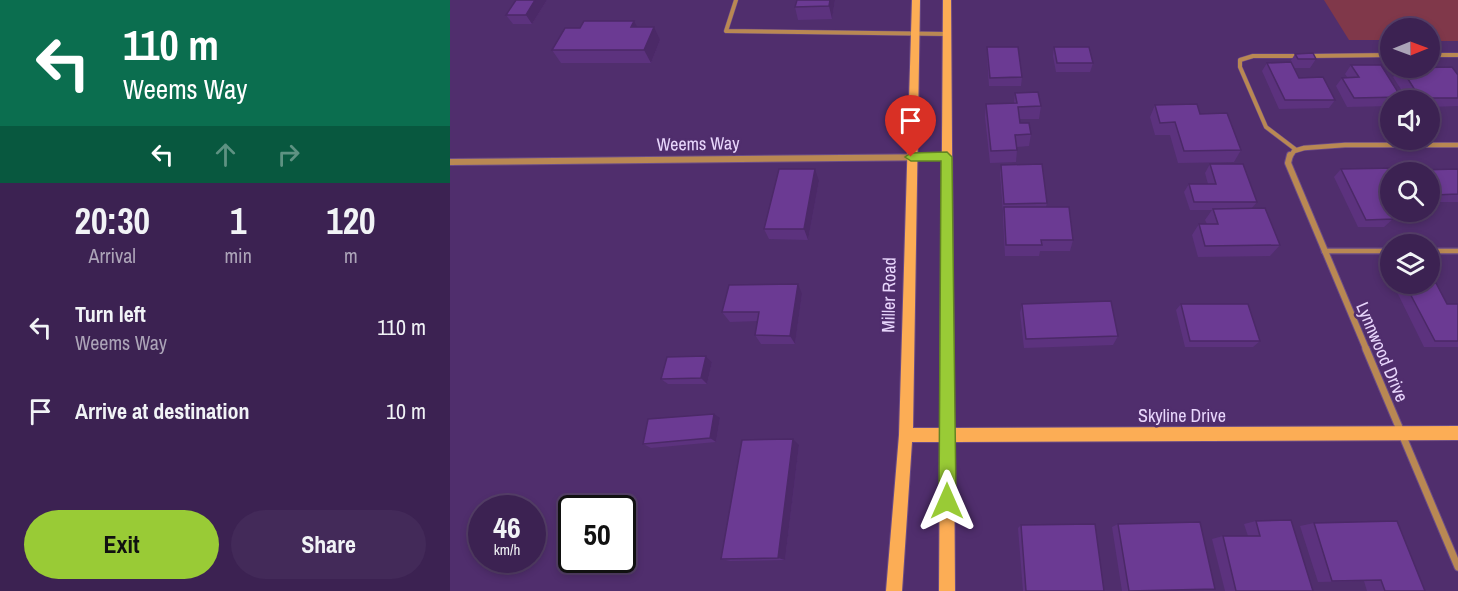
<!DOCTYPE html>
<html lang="en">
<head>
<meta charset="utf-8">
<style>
  :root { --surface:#3c2252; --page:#432a59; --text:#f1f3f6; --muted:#aca4b8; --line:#553f69; --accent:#99cb36 }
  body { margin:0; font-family:"Archivo Narrow",sans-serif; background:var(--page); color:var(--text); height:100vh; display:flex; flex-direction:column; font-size:22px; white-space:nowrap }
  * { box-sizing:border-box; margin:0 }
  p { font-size:20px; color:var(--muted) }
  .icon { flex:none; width:33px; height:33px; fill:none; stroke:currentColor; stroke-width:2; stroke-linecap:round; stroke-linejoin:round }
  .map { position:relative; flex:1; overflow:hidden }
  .panel { display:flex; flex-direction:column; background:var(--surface); width:450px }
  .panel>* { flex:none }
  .guide { background:#0b6e4f; color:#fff; overflow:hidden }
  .needle { width:39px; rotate:89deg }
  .tools { position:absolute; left:930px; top:18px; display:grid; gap:12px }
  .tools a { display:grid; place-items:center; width:60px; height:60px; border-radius:50%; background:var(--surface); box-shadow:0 3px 9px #0003,0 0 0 2px var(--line); font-size:30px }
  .speed { position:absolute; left:18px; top:495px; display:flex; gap:12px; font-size:30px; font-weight:700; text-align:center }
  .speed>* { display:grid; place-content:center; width:78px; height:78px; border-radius:50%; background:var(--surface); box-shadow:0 3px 9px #0003,0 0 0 2px var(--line); line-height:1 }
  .speed small { font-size:15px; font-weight:400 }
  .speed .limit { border:3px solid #111; border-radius:9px; background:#fff; color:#111 }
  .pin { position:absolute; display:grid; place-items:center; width:51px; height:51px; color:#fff; margin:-62px -26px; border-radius:50% 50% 50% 0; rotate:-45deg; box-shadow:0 0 6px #0007 }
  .pin .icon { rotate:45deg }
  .me { position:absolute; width:66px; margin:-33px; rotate:0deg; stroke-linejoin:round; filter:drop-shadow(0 0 4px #0008) }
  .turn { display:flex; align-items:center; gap:21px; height:126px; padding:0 24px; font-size:27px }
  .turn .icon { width:78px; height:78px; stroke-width:2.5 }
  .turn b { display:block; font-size:42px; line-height:51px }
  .lanes { display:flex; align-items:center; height:57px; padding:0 24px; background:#0003; justify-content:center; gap:30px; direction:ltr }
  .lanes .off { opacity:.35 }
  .eta { display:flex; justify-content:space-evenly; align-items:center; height:102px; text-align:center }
  .eta b { font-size:36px; font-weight:700; line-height:42px }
  .cta { display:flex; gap:12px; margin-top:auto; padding:12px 24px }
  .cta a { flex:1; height:69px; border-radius:36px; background:var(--accent); color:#111; font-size:24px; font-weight:700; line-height:69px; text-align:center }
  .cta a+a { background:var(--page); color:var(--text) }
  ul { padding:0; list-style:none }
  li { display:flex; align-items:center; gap:18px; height:84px; padding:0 24px }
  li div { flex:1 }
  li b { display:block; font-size:22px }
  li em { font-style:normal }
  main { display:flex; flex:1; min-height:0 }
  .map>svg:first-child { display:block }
  .green { fill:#80384a }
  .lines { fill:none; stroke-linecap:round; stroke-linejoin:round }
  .lane-far1-casing { stroke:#6b4c87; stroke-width:5 }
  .lane-casing { stroke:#6b4c87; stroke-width:7 }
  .street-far2-casing { stroke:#6b4c87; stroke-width:6 }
  .street-far1-casing { stroke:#6b4c87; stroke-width:8 }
  .street-casing { stroke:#6b4c87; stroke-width:9 }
  .secondary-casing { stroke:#6b4c87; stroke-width:2 }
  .lane-far1 { stroke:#b98853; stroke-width:4 }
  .lane { stroke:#b98853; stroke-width:4.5 }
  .street-far2 { stroke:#b98853; stroke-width:4.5 }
  .street-far1 { stroke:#b98853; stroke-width:6 }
  .street { stroke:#b98853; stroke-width:7 }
  .secondary { fill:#fcad55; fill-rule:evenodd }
  .wall { fill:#5c327e }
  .shaded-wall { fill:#4b2967 }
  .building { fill:#6b3a93; stroke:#4b2967; stroke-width:1.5 }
  .route { fill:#99cb36; stroke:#638423; stroke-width:1.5 }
  .labels { text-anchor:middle; stroke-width:5; stroke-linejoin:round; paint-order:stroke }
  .street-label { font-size:18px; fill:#e8d6fc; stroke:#502e6d }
</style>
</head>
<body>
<main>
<section class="panel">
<div class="guide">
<div class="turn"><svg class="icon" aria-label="left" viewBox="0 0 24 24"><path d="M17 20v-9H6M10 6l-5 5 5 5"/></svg><div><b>110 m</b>Weems Way</div></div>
<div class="lanes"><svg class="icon" aria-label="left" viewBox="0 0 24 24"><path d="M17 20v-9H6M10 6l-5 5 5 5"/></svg><svg class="icon off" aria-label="ahead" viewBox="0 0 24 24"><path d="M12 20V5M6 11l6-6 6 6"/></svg><svg class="icon off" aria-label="right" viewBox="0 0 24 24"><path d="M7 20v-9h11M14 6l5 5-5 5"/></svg></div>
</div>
<div class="eta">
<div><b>20:30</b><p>Arrival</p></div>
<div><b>1</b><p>min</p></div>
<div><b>120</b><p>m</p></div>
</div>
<ul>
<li><svg class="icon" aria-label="left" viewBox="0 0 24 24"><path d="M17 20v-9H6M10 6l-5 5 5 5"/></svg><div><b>Turn left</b><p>Weems Way</p></div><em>110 m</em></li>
<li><svg class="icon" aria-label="arrive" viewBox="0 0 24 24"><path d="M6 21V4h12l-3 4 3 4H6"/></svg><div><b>Arrive at destination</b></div><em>10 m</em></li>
</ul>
<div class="cta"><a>Exit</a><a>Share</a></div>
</section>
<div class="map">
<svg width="1008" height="591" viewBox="0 0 1008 591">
  <rect width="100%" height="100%" fill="#502e6d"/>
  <path class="green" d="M874 0H1008V41H980V28H940V40H899Z"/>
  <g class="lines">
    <defs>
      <path id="lane-far1" d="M286 0 276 31 497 34
        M980 55H1008
        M859 56 940 55
        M845 149 816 127 790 67V60L803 56H848"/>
      <path id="lane" d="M874 251H940
        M980 251H1008"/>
      <path id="street-far2" d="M840 157 844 151 854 148 895 145H1008"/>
      <path id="street-far1" d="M840 155 838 163 917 351
        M0 162 497 157"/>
      <path id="street" d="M916 349 1008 567"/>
      <path id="secondary" d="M462 0H470L463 428H490L493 0H501L504 428 1008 426V440L504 442 505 591H489L490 442H462L452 591H436L449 435Z"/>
    </defs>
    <use href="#lane-far1" class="lane-far1-casing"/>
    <use href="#lane" class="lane-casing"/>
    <use href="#street-far2" class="street-far2-casing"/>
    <use href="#street-far1" class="street-far1-casing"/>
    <use href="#street" class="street-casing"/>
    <use href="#secondary" class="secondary-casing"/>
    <use href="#lane-far1" class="lane-far1"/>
    <use href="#lane" class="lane"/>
    <use href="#street-far2" class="street-far2"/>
    <use href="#street-far1" class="street-far1"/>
    <use href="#street" class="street"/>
    <use href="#secondary" class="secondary"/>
  </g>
  <path class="wall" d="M66 0H97L82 24H63L56 15Z
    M347 0H385L382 19 348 20 345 7Z
    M188 27 210 40 201 63H111L102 50Z
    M537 47 572 77 571 86H539L537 56Z
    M604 47 643 63 640 72H606L603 56Z
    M845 54 866 59 860 68H844L849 78 885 100 879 108 829 109 812 71 817 63 840 62Z
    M901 65 951 97 948 100H940V106L897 107 886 86 892 78 897 77 895 74Z
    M951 68 1008 75V106L980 107V100H958L943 77Z
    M565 93 591 106 589 119H570V123L581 134 579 146 567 147V150L566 162 540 163 535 117 536 104 564 103Z
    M705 105 750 114 791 150 784 162 728 163 720 135H705L700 117Z
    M760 164 807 202 802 208 830 245 820 256 748 257 742 235 749 224H757L755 220 762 210H740L734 192 739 184H758L755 173Z
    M551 165 597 203 596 207 623 240 620 251H590L589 256H555L553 218V212L550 173Z
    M891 169 940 172V203H934L943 219 934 227H908L884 177Z
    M1008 169V202H980V172H966L969 170Z
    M369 181 358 240 319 239 314 229Z
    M955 284 997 304H1008V347H974L946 290Z
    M352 294 345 344H311L305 335 308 321 280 322 272 312Z
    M572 304 668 336 663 345 574 348 570 313Z
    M731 304 810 341 803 347H735L726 310Z
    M256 356 262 362 257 384H218L211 379Z
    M270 418 266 442 201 448 193 444Z
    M349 445 335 560 280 561 271 559Z
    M806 521 863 591H775L762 539 773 536H798L794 524Z
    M864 523 975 591H917L914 581 868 582 850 526Z
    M668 524 765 589 672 591 662 527Z
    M571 525 651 591H573L568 528Z"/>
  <path class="shaded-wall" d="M85 0H97L82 24 76 15Z
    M380 0H385L382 19 379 6Z
    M184 21 191 34 181 27Z
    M204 27 210 40 201 63 194 50Z
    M365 169 369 181 358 240 354 229Z
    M348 284 352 294 345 344 340 336Z
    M256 356 262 362 257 384 251 378Z
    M264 414 270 418 266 442 260 438Z
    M343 439 349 445 335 560 328 558Z"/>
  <path class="building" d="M66 0H85L76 15H56Z
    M347 0H380L379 6 345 7Z
    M134 21H184L181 27H204L194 50H102L115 28H130Z
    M537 47H568L572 77 540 78Z
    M604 47H639L643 63H607Z
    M863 53 866 59H848L845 54Z
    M841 62 849 78 873 77 885 100H835L817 63Z
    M901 65H931L951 97 904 98 892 78 909 77Z
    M1002 67 1008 75V98H970L951 68Z
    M588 92 591 106 568 107 570 123H579L581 134 565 135 567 150 541 151 536 104 567 103 565 93Z
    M747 104 750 114 777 113 791 150 734 151 725 122 710 123 705 105Z
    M592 164 597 203 554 204 551 165Z
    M760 164H793L807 202H744L739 184H766Z
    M946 168 948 172H940V195H930L943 219 916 220 891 169Z
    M329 169H365L354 229H314Z
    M1008 169V194L984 195 980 187V172H971L969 170Z
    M554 207H619L623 240H591L592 245H556Z
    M815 208 830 245 755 246 749 224H768L763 209Z
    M980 283H986L997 304H1008V341H985L955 284Z
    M348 284 340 336 305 335 309 312H272L279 285Z
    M661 301 668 336 576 339 572 304Z
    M731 304H798L810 341H740Z
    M256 356 251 378 211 379 217 357Z
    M264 414 260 438 193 444 198 419Z
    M343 439 328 558 271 559 292 440Z
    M841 520 863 591H786L773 536H810L806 521Z
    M947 521 975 591H935L931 580 882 581 864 523Z
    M750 522 765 589 679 591 668 524Z
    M645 524 654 591H576L571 525Z"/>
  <path class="route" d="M497 152 502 157 506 501 503 507 497 510 491 507 489 501 491 161H461L455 157 461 153Z"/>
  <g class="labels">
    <g class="street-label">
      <text transform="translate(248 144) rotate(-1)" y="6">Weems Way</text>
      <text transform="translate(439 295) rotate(-89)" y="6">Miller Road</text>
      <text transform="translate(932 352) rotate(67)" y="6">Lynnwood Drive</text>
      <text x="732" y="422">Skyline Drive</text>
    </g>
  </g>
</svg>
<div class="tools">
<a><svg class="needle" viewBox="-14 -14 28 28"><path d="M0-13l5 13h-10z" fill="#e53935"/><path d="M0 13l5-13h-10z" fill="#aca4b8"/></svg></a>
<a><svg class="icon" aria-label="sound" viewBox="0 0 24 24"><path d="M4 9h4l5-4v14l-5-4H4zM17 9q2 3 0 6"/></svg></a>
<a><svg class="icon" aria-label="search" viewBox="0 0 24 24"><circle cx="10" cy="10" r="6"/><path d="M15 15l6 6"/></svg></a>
<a><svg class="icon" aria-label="layers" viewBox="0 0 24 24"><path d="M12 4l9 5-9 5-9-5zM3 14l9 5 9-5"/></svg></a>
</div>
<div class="speed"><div>46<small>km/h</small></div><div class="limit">50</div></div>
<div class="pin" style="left:461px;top:157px;background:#d93025"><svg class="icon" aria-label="arrive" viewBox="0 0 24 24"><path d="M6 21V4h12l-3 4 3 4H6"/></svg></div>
<svg class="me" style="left:497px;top:501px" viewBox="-20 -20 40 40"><path d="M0-17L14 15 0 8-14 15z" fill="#99cb36" stroke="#fff" stroke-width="4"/></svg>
</div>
</main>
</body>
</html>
